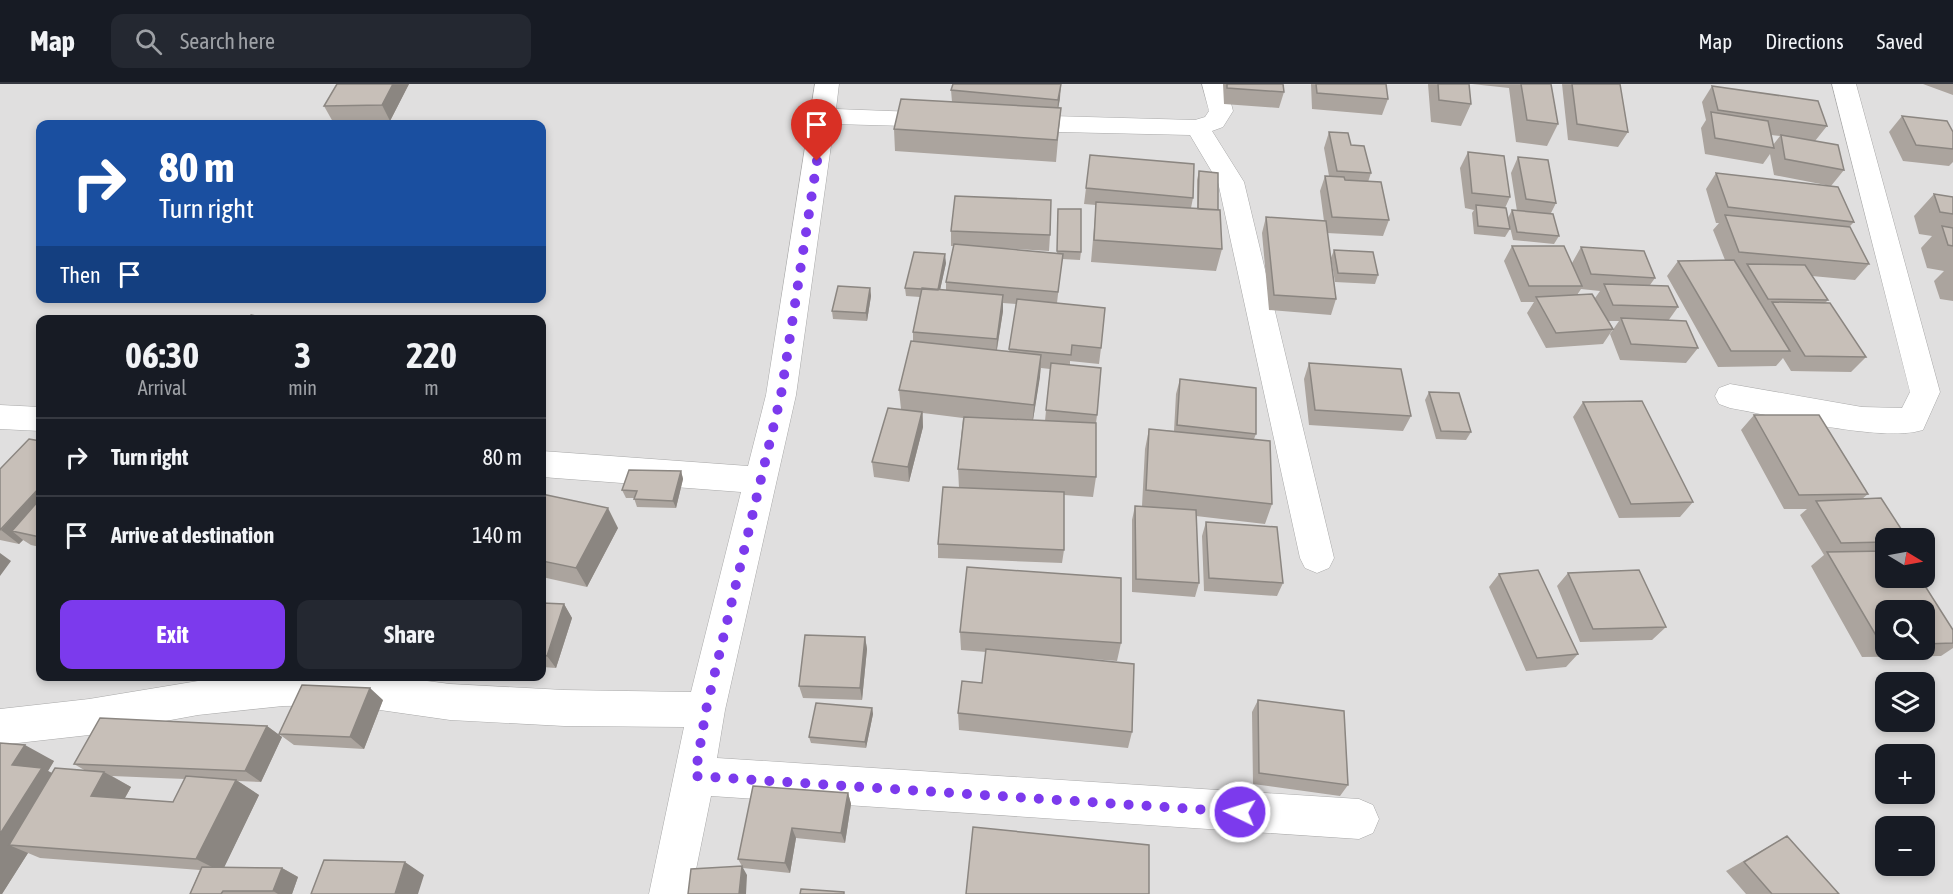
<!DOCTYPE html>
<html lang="en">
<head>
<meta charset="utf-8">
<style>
  :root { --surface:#171b24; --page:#242831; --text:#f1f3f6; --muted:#9ea1a6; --line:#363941; --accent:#7c3aed }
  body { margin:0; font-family:"Asap Condensed",sans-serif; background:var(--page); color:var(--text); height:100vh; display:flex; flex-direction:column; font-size:22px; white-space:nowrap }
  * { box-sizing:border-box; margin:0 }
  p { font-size:20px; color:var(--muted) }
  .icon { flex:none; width:33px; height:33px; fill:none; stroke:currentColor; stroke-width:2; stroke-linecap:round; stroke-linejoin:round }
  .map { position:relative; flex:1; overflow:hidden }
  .panel { position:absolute; left:36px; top:231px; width:510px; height:366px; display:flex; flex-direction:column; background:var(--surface); border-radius:12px; box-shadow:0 3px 9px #0003 }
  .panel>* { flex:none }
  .hud { position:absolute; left:36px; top:36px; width:510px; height:183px; border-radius:12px; box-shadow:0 3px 9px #0003; background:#1a4fa0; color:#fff; overflow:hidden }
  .needle { width:39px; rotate:100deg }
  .buttons { position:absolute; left:1875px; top:444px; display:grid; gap:12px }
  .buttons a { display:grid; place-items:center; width:60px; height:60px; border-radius:12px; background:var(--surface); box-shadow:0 3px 9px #0003; font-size:30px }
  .pin { position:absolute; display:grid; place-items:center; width:51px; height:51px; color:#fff; margin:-62px -26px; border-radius:50% 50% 50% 0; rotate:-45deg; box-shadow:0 0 6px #0007 }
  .pin .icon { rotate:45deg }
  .me { position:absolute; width:66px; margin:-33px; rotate:274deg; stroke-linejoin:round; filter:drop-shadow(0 0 4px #0008) }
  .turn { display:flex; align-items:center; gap:21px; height:126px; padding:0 24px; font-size:27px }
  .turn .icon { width:78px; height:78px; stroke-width:2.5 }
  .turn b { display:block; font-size:42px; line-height:51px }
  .then { display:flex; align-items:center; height:57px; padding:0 24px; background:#0003; gap:12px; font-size:22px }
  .eta { display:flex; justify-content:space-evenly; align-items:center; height:102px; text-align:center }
  .eta b { font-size:36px; font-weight:700; line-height:42px }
  .cta { display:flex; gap:12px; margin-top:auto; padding:12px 24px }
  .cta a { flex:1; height:69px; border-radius:12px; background:var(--accent); color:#fff; font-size:24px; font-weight:700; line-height:69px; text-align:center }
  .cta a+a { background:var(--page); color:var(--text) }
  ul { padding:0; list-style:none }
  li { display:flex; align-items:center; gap:18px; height:78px; padding:0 24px; border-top:2px solid var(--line) }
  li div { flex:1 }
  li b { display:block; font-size:22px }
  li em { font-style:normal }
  header { display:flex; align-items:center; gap:36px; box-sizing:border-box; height:84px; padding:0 30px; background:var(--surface); border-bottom:2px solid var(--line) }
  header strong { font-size:28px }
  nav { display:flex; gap:33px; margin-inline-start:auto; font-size:21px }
  .search { width:420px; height:54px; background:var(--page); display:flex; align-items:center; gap:15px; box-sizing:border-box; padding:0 21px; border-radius:12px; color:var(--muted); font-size:22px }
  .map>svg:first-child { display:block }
  .residential { fill:#e0dfdf; fill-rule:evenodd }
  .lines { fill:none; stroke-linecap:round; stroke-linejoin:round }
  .minor-casing { stroke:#a9a9a9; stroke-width:1 }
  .minor { fill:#fff; fill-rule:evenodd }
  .wall { fill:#aba49e; fill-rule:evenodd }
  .shaded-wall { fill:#8b8681 }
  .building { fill:#c7bfb8; stroke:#8b8681; stroke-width:1.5 }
  .route { stroke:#7c3aed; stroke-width:10; stroke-dasharray:0 18 }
</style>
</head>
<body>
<header>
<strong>Map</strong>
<div class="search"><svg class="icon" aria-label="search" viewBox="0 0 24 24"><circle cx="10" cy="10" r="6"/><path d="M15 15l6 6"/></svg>Search here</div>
<nav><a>Map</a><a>Directions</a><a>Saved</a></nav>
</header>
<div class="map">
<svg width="1953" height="810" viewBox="0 0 1953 810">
  <rect width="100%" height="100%" fill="#f2efe9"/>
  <path class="residential" d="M0 0H1953V810H0ZM40 40H542V214H40ZM40 236H542V592H40ZM1886 454H1924V494H1886ZM1886 526H1924V566H1886ZM1886 598H1924V638H1886ZM1886 670H1924V710H1886ZM1886 742H1924V782H1886Z"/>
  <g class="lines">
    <defs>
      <path id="minor" d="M815 0H839L836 25 942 29 951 31 954 36 951 41 942 43 834 40 796 311 725 626 717 674 1359 715 1373 721 1379 735 1373 749 1359 755 711 712 691 810H649L684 643 564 642 450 636 345 621 283 622 198 631 89 651 0 661V625L89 615 198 597 237 592H389L450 600 564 606 691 608 741 408 542 393V367L748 382 766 311Z
        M1202 0H1226L1233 27 1223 43 1212 47 1244 98 1334 474 1329 484 1317 489 1305 484 1300 474 1218 98 1190 51 1014 47 1005 44 1002 39 1005 34 1014 31 1195 36 1205 33 1209 27Z
        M1832 0H1856L1940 308 1923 346C1882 359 1776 332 1730 324L1719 320 1715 312 1719 304 1730 300 1862 323 1902 324 1910 308Z
        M0 321 40 323V347L0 345Z"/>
    </defs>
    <use href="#minor" class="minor-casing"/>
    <use href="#minor" class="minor"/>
  </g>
  <path class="wall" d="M337 0H409L390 37 333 38 324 22Z
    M1223 0H1283L1284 8 1279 24 1224 20Z
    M1311 0H1386L1388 15 1382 31 1312 25Z
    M1428 0H1469L1471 20 1461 42 1431 38Z
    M1472 0H1551L1558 40 1547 62 1516 58 1509 4Z
    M1562 0H1620L1628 48 1618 63 1568 56Z
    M1923 0H1953V11Z
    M1712 2 1827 42 1815 57 1844 86 1831 102 1774 91 1770 70 1763 80 1705 70 1701 44 1706 36 1702 18ZM1771 51 1780 52 1773 61Z
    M951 6 1060 14 1058 24H1061L1056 78 895 67 894 45 952 18Z
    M1902 32 1953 48V78L1949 82 1903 77 1889 48Z
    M1329 48 1351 61 1371 89 1368 98 1389 136 1383 152 1327 149 1336 215 1331 231 1269 226 1262 149 1266 133 1324 137 1320 107 1325 92H1329L1324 64Z
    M1468 68 1510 113 1505 124 1510 145 1505 153 1474 150 1472 129 1474 126 1465 124 1460 84Z
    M1518 73 1556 119 1551 129 1559 152 1554 160 1513 156 1508 134 1512 126 1517 127 1511 89Z
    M1199 87 1218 126 1222 165 1216 187 1091 178 1096 121 1084 120 1086 104 1193 114 1191 124H1197V96Z
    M1716 89 1854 138 1849 143 1869 180 1855 196 1812 192 1828 216 1825 219 1866 273 1851 288 1791 287 1783 274 1776 282 1718 283 1667 192 1678 177 1725 176 1713 146 1719 139H1716L1706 105Z
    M1934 110 1953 113V217L1940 215 1934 197 1944 187 1927 184 1921 164 1932 152 1919 150 1914 132Z
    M1058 125 1081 168 1080 176 1062 175 1057 219 1101 264 1099 280 1070 277V281L1097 331 1096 339V393L1093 413 1064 411V466L1062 479 938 474V460L959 404 958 385 963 334 923 329V343L909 398 874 393 872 378 901 325 899 306 913 257V248L920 213 906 212 905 204 946 179 940 206 946 207V198L954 162H951V147L1050 151 1049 167 1001 164 1057 170ZM1003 219 1016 220 1009 268 997 266 1003 227ZM1041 284 1050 285 1045 337 1033 336Z
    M1512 162 1572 179 1581 163 1655 194 1650 201 1678 223 1668 237 1698 264 1686 279 1620 276 1610 250 1619 237H1609L1613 245 1603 260 1546 264 1527 229 1534 218H1521L1504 177ZM1581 205 1600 207 1595 214 1577 211Z
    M1334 166 1378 191 1375 200 1335 198 1331 174Z
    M870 204 871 212 867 237 833 235 832 227Z
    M1309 279 1411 332 1403 347 1309 341 1304 295Z
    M1180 295 1256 350 1254 355 1272 420 1265 440 1196 432 1199 499 1195 513 1132 508V436L1135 422H1142L1145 365 1149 345 1174 347 1176 310Z
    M1429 308 1471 348 1466 356 1436 355 1425 316Z
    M1583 318 1693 418 1680 433 1619 434 1573 333Z
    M1754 331 1868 410 1862 415 1886 454V494L1953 546V564L1941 572 1862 573 1811 482 1824 471 1800 431 1807 425H1784L1741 346ZM1886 526H1924V566H1886Z
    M40 357V463L31 461 23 456 19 460 0 456V385Z
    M681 387 683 395 676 424 637 423 634 414H626L622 406Z
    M542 410 618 444 587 503 542 493Z
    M1206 438 1283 499 1277 512 1204 507 1202 452Z
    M1568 489 1666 543 1652 556 1580 558 1557 502Z
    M1499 490 1578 570 1566 583 1526 587 1489 503Z
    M542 519 564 520 572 534 556 584 542 583Z
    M960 548 1121 559 1117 577 1079 574 1132 648 1128 664 959 646 958 629 982 599 986 568 961 566Z
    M865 553 867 565 862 616 803 614 799 602Z
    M153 592H204L202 595 155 594Z
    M383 616 364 665 294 661 279 650Z
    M1258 616 1348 701 1340 712 1253 700 1252 628Z
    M872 624 873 630 866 664 811 659 809 653Z
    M267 642 282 653 261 698 238 697 259 711 224 783 282 784 298 793 292 810H190L200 786 40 774 28 769 2 810H0V659L54 677 48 687 52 689 86 687 74 680ZM112 692 185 695 173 718 125 714 131 703Z
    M848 709 851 720 845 759 796 754 790 789 743 784 738 775Z
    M1787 752 1839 810H1746L1726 787Z"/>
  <path class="shaded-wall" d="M393 0H409L390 37 382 21Z
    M1061 0 1060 14 1057 32 1058 16Z
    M945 170 946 179 938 215V207Z
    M870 204 871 212 867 237 866 229Z
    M1003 211V227L996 270 997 255Z
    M1041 271 1040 293 1032 342 1034 321Z
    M922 328 923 343 909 398 908 383Z
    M681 387 683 395 676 424 673 417Z
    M40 403V437L12 447 23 456 19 460 1 446Z
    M608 424 618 444 587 503 576 484Z
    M0 469 11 477 0 492Z
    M564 520 572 534 556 584 547 572Z
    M865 553 867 565 862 616 860 604Z
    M370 604 383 616 364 665 350 653Z
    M872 624 873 630 866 664 865 658Z
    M267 642 282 653 261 698 245 687Z
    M25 661 54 677 48 687 71 699 9 761 28 769 2 810H0V750L12 681Z
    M104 688 131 703 118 726 91 712Z
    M236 696 259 711 222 788 196 775Z
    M848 709 851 720 845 759 841 749Z
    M792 744 796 754 790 789 785 779Z
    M405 778 424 791 418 810H395Z
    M742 782 747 791 746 810H739Z
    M282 784 298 793 292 810H278L273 807Z"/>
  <path class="building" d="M337 0H393L382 21 324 22Z
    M953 0H1061L1058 16 951 6Z
    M1227 0H1283L1284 8 1227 4Z
    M1316 0H1386L1388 15 1317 9Z
    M1438 0H1469L1471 20 1439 16Z
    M1521 0H1551L1558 40 1527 36Z
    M1572 0H1620L1628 48 1577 40Z
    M1712 2 1818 17 1827 42 1718 26Z
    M901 15 1061 24 1057 56 894 45Z
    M1711 28 1768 37 1774 64 1715 54Z
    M1902 32 1947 37 1953 48V65L1916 61Z
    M1329 48 1348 49 1351 61 1364 62 1371 89 1337 87Z
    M1781 51 1838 61 1844 86 1785 75Z
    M1468 68 1504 72 1510 113 1472 109Z
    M1090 71 1194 80 1193 114 1086 104Z
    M1518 73 1548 76 1556 119 1526 115Z
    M1199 87 1218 89V126L1198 125Z
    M1716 89 1838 103 1854 138 1728 123Z
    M1325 92 1344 93 1345 96 1381 98 1389 136 1332 133Z
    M1934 110 1953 113V130L1940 128Z
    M955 112 1051 116 1050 151 951 147Z
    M1096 118 1220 126 1222 165 1094 156Z
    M1476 121 1506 124 1510 145 1478 142Z
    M1058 125H1081V168L1057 167Z
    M1512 126 1553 130 1559 152 1517 148Z
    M1725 131 1850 143 1869 180 1739 168Z
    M1266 133 1326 137 1336 215 1274 211Z
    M1942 142 1953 144V162L1948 161Z
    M954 160 1063 170 1058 208 946 198Z
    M1512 162H1564L1582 202H1529Z
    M1581 163 1644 167 1655 194 1591 190Z
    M1334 166 1373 168 1378 191 1338 189Z
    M914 168 945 170 938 206 905 204Z
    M1734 176 1790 267H1731L1678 177Z
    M1747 180 1805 181 1828 216 1768 215Z
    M1604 200 1668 202 1678 223 1613 221Z
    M838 202 870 204 866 229 832 227Z
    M922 204 1003 211 997 255 913 248Z
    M1592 210 1613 245 1556 249 1536 213Z
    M1017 215 1105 224 1101 264 1072 261 1071 271 1009 265Z
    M1772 218 1830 219 1866 273 1805 272Z
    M251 231 276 236H248Z
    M1621 234 1686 237 1698 264 1631 260Z
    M911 257 1041 271 1034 321 899 306Z
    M1051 279 1101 284 1097 331 1046 326Z
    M1309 279 1401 285 1411 332 1315 326Z
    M1180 295 1256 304V350L1177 341Z
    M1429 308 1459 309 1471 348 1441 347Z
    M1642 317 1693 418 1631 420 1583 318Z
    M888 324 922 328 908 383 872 378Z
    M1754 331H1819L1868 410 1799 411Z
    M964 333 1096 339V393L958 385Z
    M1149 345 1270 357 1272 420 1146 406Z
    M29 355 40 357V403L0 446V385Z
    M629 386 681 387 673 417 634 415 637 407 622 406Z
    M943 403 1064 408V466L938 460Z
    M542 410 608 424 576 484 542 477Z
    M1881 414 1907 454H1886V458L1841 459 1816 417Z
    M40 415V453L12 447Z
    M1135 422 1196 426 1199 499 1136 495Z
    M1206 438 1277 443 1283 499 1209 494Z
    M1886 467V494H1920L1953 546V559L1924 560V526H1886V560H1881L1827 468Z
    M967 483 1121 494V559L960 548Z
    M1538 486 1578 570 1537 574 1499 490Z
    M1639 486 1666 543 1593 545 1568 489Z
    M542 519 564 520 547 572 542 571Z
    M805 551 865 553 860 604 799 602Z
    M986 565 1134 580 1132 648 958 629 962 597 982 599Z
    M302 601 370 604 350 653 279 650Z
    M1258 616 1344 627 1348 701 1259 689Z
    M816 619 872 624 865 658 809 653Z
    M100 634 267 642 245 687 74 680Z
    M0 659 25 661 12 681 42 684 0 750Z
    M55 684 104 688 91 712 173 718 186 692 236 696 196 775 9 761Z
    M753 702 848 709 841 749 792 744 785 779 738 775Z
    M973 743 1149 761V810H966Z
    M1787 752 1839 810H1772L1744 778Z
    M324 776 405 778 395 810H311Z
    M742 782 739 810H688L691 785Z
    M202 783 282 784 273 807H223L221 810H190Z
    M801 805 844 808V810H800Z"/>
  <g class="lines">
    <path class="route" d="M817 77 781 311 706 626 695 692 1240 728"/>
  </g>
</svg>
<div class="buttons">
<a><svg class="needle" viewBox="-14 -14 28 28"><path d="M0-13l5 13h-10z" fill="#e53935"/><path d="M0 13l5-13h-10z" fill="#9ea1a6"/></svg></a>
<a><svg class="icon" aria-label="search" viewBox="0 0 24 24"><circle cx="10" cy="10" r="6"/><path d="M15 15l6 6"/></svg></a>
<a><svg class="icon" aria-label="layers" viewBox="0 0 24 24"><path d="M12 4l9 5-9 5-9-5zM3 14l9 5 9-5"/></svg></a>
<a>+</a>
<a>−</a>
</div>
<div class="pin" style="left:817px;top:77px;background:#d93025"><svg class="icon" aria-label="arrive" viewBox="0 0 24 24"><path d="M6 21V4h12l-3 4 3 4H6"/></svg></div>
<svg class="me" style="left:1240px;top:728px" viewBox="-20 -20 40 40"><circle r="17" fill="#7c3aed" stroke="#fff" stroke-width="3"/><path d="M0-11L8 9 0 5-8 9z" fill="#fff"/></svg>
<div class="hud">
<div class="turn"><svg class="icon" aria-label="right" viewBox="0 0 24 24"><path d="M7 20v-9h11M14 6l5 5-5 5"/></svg><div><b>80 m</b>Turn right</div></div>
<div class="then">Then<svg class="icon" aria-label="arrive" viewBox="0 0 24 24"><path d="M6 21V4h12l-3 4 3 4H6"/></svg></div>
</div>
<section class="panel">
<div class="eta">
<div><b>06:30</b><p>Arrival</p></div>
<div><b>3</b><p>min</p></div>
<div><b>220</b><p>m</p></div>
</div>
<ul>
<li><svg class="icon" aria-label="right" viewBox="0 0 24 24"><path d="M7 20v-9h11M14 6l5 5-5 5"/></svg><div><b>Turn right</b></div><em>80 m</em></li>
<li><svg class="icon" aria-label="arrive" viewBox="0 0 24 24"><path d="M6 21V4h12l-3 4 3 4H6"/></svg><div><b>Arrive at destination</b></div><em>140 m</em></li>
</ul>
<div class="cta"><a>Exit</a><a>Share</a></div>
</section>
</div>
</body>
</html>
